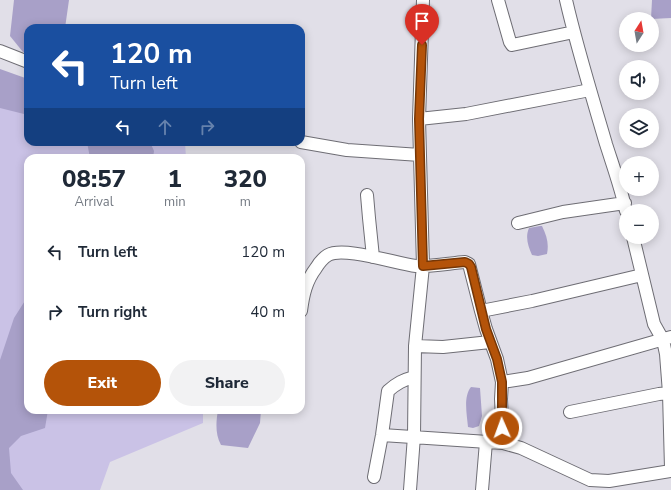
<!DOCTYPE html>
<html lang="en">
<head>
<meta charset="utf-8">
<style>
  :root { --surface:#fff; --page:#f2f2f3; --text:#1f2937; --muted:#747a83; --accent:#b45309 }
  body { margin:0; font-family:"Nunito Sans",sans-serif; background:var(--page); color:var(--text); height:100vh; display:flex; flex-direction:column; font-size:15px; white-space:nowrap }
  * { box-sizing:border-box; margin:0 }
  p { font-size:13px; color:var(--muted) }
  .icon { flex:none; width:22px; height:22px; fill:none; stroke:currentColor; stroke-width:2; stroke-linecap:round; stroke-linejoin:round }
  .map { position:relative; flex:1; overflow:hidden }
  .sheet { position:absolute; left:24px; top:154px; width:281px; height:260px; display:flex; flex-direction:column; background:var(--surface); border-radius:12px; box-shadow:0 2px 10px #0003 }
  .sheet>* { flex:none }
  .banner { position:absolute; left:24px; top:24px; width:281px; height:122px; border-radius:12px; box-shadow:0 2px 10px #0003; background:#1a4fa0; color:#fff; overflow:hidden }
  .needle { width:26px; rotate:11deg }
  .controls { position:absolute; left:619px; top:12px; display:grid; gap:8px }
  .controls a { display:grid; place-items:center; width:40px; height:40px; border-radius:50%; background:var(--surface); box-shadow:0 2px 10px #0003; font-size:20px }
  .pin { position:absolute; display:grid; place-items:center; width:34px; height:34px; color:#fff; margin:-41px -17px; border-radius:50% 50% 50% 0; rotate:-45deg; box-shadow:0 0 4px #0007 }
  .pin .icon { rotate:45deg }
  .me { position:absolute; width:44px; margin:-22px; rotate:358deg; stroke-linejoin:round; filter:drop-shadow(0 0 3px #0008) }
  .turn { display:flex; align-items:center; gap:14px; height:84px; padding:0 20px; font-size:18px }
  .turn .icon { width:52px; height:52px; stroke-width:2.5 }
  .turn b { display:block; font-size:28px; line-height:34px }
  .lanes { display:flex; align-items:center; height:38px; padding:0 20px; background:#0003; justify-content:center; gap:20px; direction:ltr }
  .lanes .off { opacity:.35 }
  .eta { display:flex; justify-content:space-evenly; align-items:center; height:68px; text-align:center }
  .eta b { font-size:24px; font-weight:800; line-height:28px }
  .cta { display:flex; gap:8px; margin-top:auto; padding:8px 20px }
  .cta a { flex:1; height:46px; border-radius:24px; background:var(--accent); color:#fff; font-size:16px; font-weight:800; line-height:46px; text-align:center }
  .cta a+a { background:var(--page); color:var(--text) }
  ul { padding:0; list-style:none }
  li { display:flex; align-items:center; gap:12px; height:60px; padding:0 20px }
  li div { flex:1 }
  li b { display:block; font-size:15px }
  li em { font-style:normal }
  .map>svg:first-child { display:block }
  .green { fill:#cac2e6 }
  .water { fill:#a8a0c8 }
  .lines { fill:none; stroke-linecap:round; stroke-linejoin:round }
  .minor-casing { stroke:#6e6d74; stroke-width:14 }
  .minor { stroke:#fff; stroke-width:12 }
  .route-casing { stroke:#753606; stroke-width:10 }
  .route { stroke:#b45309; stroke-width:7 }
</style>
</head>
<body>
<div class="map">
<svg width="671" height="490" viewBox="0 0 671 490">
  <rect width="100%" height="100%" fill="#e1dfe8"/>
  <path class="green" d="M0 98 28 105V142H185L186 158H28V410H203V423L110 462 100 490H0Z"/>
  <path class="water" d="M14 0H69L65 28H28V52H23L10 36Z
    M652 0H671V18L651 19Z
    M0 69 28 79V115L0 108Z
    M87 142H150L154 151 153 158H90Z
    M540 226H542C547 236 549 244 547 254L538 256 532 255C528 246 525 237 529 228Z
    M28 296V410H48L45 428 21 436 9 448 11 473 23 490H0V360L14 318Z
    M471 387 480 388 482 416 479 426 473 428 468 427C467 415 463 397 471 387Z
    M218 410H261L260 423 248 448 221 445C215 434 216 422 218 410Z"/>
  <g class="lines">
    <defs>
      <path id="minor" d="M498 0 510 42 512 45 574 32
        M566 0C577 48 592 96 606 144 613 166 621 188 626 211
        M0 51 28 62
        M419 119 466 114 590 90
        M301 142 347 150 420 155
        M367 195 369 218 373 257
        M518 223 563 212 625 203
        M633 237 654 324 663 340 666 354 669 393 671 468
        M642 275 532 301 481 311 486 329 497 359 502 382 528 378 671 337
        M301 311C303 295 306 281 316 268 319 263 323 258 328 255 344 246 397 264 416 266 430 267 451 263 465 262L469 264 481 311
        M415 346 443 347 490 342
        M502 382 501 399 503 443
        M570 412 659 394 669 393
        M382 435 503 443 521 448 590 480 609 481 671 471
        M374 477 382 435 388 391C397 383 403 380 414 377
        M410 490 414 436 415 346 423 266 419 119 423 0
        M482 490 486 442"/>
    </defs>
    <use href="#minor" class="minor-casing"/>
    <use href="#minor" class="minor"/>
  </g>
  <g class="lines">
    <defs>
      <path id="route" d="M422 45 419 119 423 266 465 262 469 264 471 267 486 329 497 359 502 382V428"/>
    </defs>
    <use href="#route" class="route-casing"/>
    <use href="#route" class="route"/>
  </g>
</svg>
<div class="controls">
<a><svg class="needle" viewBox="-14 -14 28 28"><path d="M0-13l5 13h-10z" fill="#e53935"/><path d="M0 13l5-13h-10z" fill="#747a83"/></svg></a>
<a><svg class="icon" aria-label="sound" viewBox="0 0 24 24"><path d="M4 9h4l5-4v14l-5-4H4zM17 9q2 3 0 6"/></svg></a>
<a><svg class="icon" aria-label="layers" viewBox="0 0 24 24"><path d="M12 4l9 5-9 5-9-5zM3 14l9 5 9-5"/></svg></a>
<a>+</a>
<a>−</a>
</div>
<div class="pin" style="left:422px;top:45px;background:#d93025"><svg class="icon" aria-label="arrive" viewBox="0 0 24 24"><path d="M6 21V4h12l-3 4 3 4H6"/></svg></div>
<svg class="me" style="left:502px;top:428px" viewBox="-20 -20 40 40"><circle r="17" fill="#b45309" stroke="#fff" stroke-width="3"/><path d="M0-11L8 9 0 5-8 9z" fill="#fff"/></svg>
<div class="banner">
<div class="turn"><svg class="icon" aria-label="left" viewBox="0 0 24 24"><path d="M17 20v-9H6M10 6l-5 5 5 5"/></svg><div><b>120 m</b>Turn left</div></div>
<div class="lanes"><svg class="icon" aria-label="left" viewBox="0 0 24 24"><path d="M17 20v-9H6M10 6l-5 5 5 5"/></svg><svg class="icon off" aria-label="ahead" viewBox="0 0 24 24"><path d="M12 20V5M6 11l6-6 6 6"/></svg><svg class="icon off" aria-label="right" viewBox="0 0 24 24"><path d="M7 20v-9h11M14 6l5 5-5 5"/></svg></div>
</div>
<section class="sheet">
<div class="eta">
<div><b>08:57</b><p>Arrival</p></div>
<div><b>1</b><p>min</p></div>
<div><b>320</b><p>m</p></div>
</div>
<ul>
<li><svg class="icon" aria-label="left" viewBox="0 0 24 24"><path d="M17 20v-9H6M10 6l-5 5 5 5"/></svg><div><b>Turn left</b></div><em>120 m</em></li>
<li><svg class="icon" aria-label="right" viewBox="0 0 24 24"><path d="M7 20v-9h11M14 6l5 5-5 5"/></svg><div><b>Turn right</b></div><em>40 m</em></li>
</ul>
<div class="cta"><a>Exit</a><a>Share</a></div>
</section>
</div>
</body>
</html>
